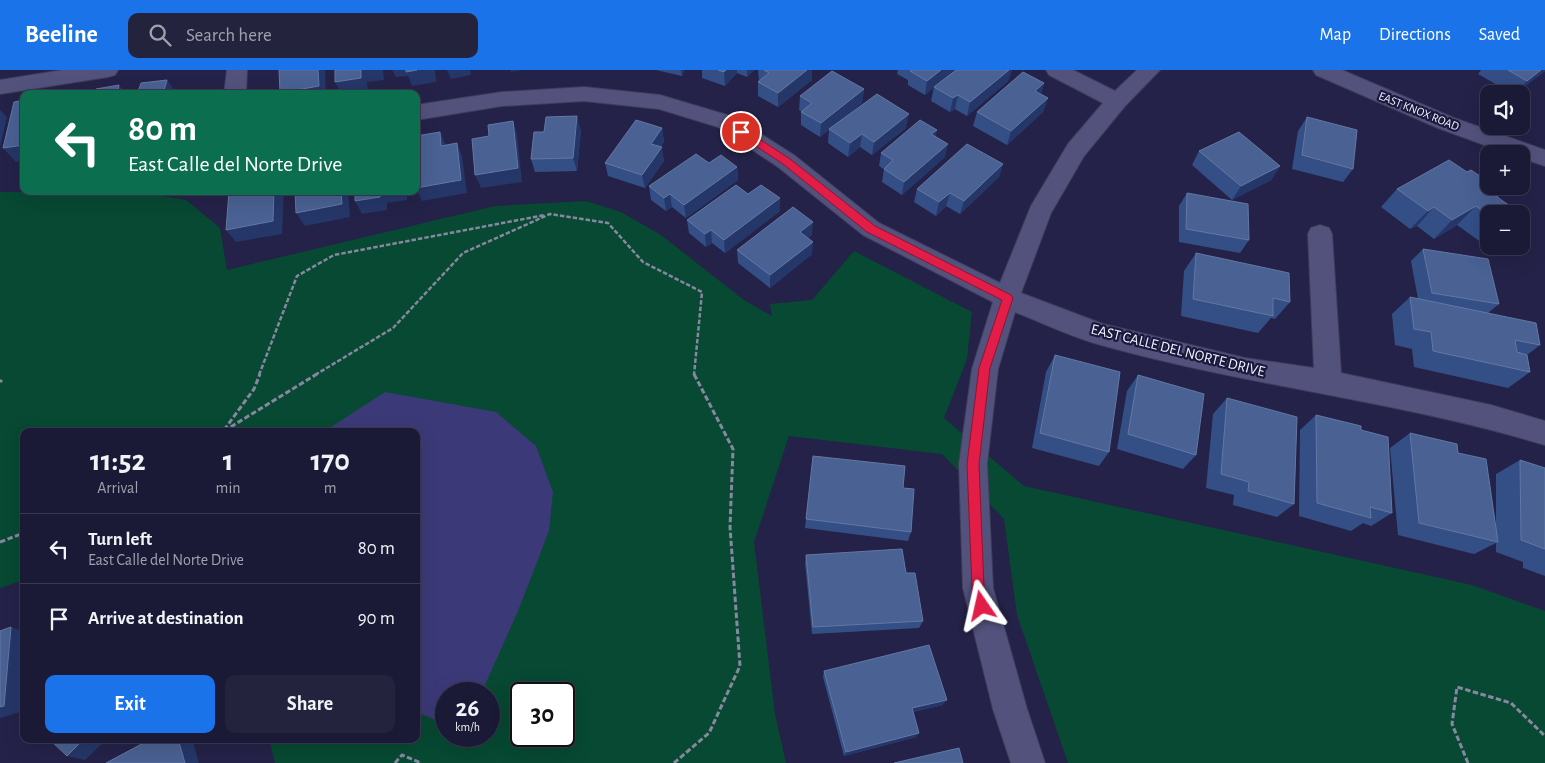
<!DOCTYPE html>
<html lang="en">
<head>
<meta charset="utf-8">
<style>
  :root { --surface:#1b1a36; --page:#24233e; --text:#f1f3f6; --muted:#a0a1ad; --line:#393851; --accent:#1a73e8 }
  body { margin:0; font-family:"Alegreya Sans",sans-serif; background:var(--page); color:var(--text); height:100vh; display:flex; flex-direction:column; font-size:19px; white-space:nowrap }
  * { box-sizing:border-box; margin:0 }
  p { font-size:16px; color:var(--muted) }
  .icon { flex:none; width:28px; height:28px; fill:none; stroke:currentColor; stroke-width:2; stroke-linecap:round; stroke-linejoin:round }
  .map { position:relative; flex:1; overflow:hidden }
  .panel { position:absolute; left:20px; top:358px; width:400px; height:315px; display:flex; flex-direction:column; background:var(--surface); border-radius:10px; box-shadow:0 5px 20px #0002,0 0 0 1px var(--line) }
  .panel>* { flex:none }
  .top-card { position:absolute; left:20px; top:20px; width:400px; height:105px; border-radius:10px; box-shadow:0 5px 20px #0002,0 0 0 1px var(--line); background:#0b6e4f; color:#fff; overflow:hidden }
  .tools { position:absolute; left:1480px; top:15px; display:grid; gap:10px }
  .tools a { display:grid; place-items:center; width:50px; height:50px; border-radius:10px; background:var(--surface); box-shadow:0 5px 20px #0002,0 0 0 1px var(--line); font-size:25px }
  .speed { position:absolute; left:435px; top:612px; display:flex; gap:10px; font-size:25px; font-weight:700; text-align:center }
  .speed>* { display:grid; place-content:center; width:65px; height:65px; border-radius:50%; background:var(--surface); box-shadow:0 5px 20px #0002,0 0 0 1px var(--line); line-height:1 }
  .speed small { font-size:12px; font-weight:400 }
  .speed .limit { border:2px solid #111; border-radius:8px; background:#fff; color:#111 }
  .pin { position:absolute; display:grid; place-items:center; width:42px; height:42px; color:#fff; margin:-21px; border:2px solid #fff; border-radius:50%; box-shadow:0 1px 5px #0007 }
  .me { position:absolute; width:55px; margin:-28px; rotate:349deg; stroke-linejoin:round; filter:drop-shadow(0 0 4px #0008) }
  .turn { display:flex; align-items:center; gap:18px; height:105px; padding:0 25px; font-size:22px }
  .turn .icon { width:65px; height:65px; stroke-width:2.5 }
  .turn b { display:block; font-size:35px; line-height:42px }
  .eta { display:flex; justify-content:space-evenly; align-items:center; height:85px; text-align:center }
  .eta b { font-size:30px; font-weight:700; line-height:35px }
  .cta { display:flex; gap:10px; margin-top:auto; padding:10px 25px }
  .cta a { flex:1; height:58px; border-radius:10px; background:var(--accent); color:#fff; font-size:20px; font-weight:700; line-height:58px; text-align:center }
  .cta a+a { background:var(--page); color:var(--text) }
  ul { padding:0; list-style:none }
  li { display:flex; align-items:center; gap:15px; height:70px; padding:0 25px; border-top:1px solid var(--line) }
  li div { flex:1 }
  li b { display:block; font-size:19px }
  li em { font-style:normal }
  header { display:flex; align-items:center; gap:30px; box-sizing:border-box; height:70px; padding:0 25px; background:var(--accent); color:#fff }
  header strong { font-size:24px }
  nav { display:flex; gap:28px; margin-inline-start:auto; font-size:18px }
  .search { width:350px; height:45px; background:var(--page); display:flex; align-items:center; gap:12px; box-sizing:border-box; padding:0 18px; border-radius:10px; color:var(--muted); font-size:19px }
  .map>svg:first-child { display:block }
  .green { fill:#074932; fill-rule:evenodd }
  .water { fill:#3c3978 }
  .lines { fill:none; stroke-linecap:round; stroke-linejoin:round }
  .minor-casing { stroke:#403c5b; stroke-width:2 }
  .path-far1 { stroke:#8887a0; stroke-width:2.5; stroke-dasharray:4.5 2; stroke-linecap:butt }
  .path { stroke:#8887a0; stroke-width:3; stroke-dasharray:5.5 2.5; stroke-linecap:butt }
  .minor { fill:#52527d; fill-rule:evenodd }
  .wall { fill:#344f86 }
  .shaded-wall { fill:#253668 }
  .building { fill:#496193; stroke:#6378a3 }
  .route { fill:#e11d48; stroke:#92132f }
  .labels { text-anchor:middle; stroke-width:4.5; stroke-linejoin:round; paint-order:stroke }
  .far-street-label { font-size:12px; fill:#f1f2fc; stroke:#1b183d }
  .street-label { font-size:15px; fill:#f1f2fc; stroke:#1b183d }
</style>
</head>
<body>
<header>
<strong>Beeline</strong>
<div class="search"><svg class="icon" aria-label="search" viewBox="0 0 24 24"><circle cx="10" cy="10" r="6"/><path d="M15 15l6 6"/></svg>Search here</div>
<nav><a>Map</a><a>Directions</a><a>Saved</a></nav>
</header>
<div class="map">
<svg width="1545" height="693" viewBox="0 0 1545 693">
  <rect width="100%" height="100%" fill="#242248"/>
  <path class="green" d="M132 121 186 130 220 158 227 200 495 136 586 131 621 142 661 165 744 230 772 246 770 234 812 230 854 181 972 242 967 289 944 348 1024 416 1472 515 1545 541V693H1068L1017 545 1004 449 942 384 789 366 754 472 775 644 786 693H275L269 669H416V361H24V510L0 518V122ZM446 624H489V666H446ZM521 624H564V666H521Z"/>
  <path class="water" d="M385 322 496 342 536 376 553 422 549 461 518 541 481 624H446V654L416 642V361H325Z"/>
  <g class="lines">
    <defs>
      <path id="minor" d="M63 0H118L115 5 108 7 0 24V10Z
        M227 0H247L246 24H224Z
        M1046 0H1073L1115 21 1137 0H1160L1125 36 1084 86 1051 143 1021 223 1103 254 1245 288 1314 298 1308 164 1311 158 1320 155 1329 158 1332 164 1341 303 1491 335 1545 351V375C1399 331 1247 316 1101 275 1072 267 1043 253 1015 242L998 299 987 394 993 518 1027 639 1045 693H1011L993 639 963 518 959 394 972 299 993 232 863 165 778 97 718 57 659 39 584 31 502 36 416 50V35L502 22 584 17 660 25 734 47 794 85 879 153 1000 213 1031 136 1068 74 1103 33 1049 5Z
        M1313 0H1342L1454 48 1545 80V96L1521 88V84H1509L1438 58 1316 5Z"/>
    </defs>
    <use href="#minor" class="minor-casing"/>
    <path class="path-far1" d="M259 305 297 206 334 185 545 145
      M315 305 393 258 463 183 550 144 608 153 643 192 702 222 694 305"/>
    <path class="path" d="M0 312 2 310
      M224 360 254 319 260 304
      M224 361 317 304
      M0 472 24 463
      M395 693 402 685 421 693
      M674 693 709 663 740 596 730 457 733 379 694 304
      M1468 693 1452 654 1457 617 1511 633 1545 666"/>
    <use href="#minor" class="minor"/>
  </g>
  <path class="wall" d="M656 0H684L682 6Z
    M702 0H754L747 7 737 3 725 16 702 8Z
    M758 0H812V10L778 37 758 26V12L759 11Z
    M898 0H954L940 12 956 0H1012L1008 11 967 46 955 39 950 42 931 31 934 17 925 25 908 15V10L897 4Z
    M1481 0H1545V1L1515 24H1513L1478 4Z
    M1044 13 1041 24 1048 28 1043 42 1007 75 973 56 977 42Z
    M864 19 862 33 820 67 801 55V41L799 40 800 26Z
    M1307 47 1353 99 1343 112 1292 99 1298 61Z
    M662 58 664 72 660 77 664 91 645 118 608 106 605 93Z
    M906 58 872 85 860 77 848 87 828 73 829 59Z
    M581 60 577 101 535 102 531 89Z
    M937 60 935 66 945 87 902 125 882 112 884 99 879 96 881 83Z
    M1199 81 1280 96 1271 110 1232 130 1192 95Z
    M709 93 737 97 738 110 686 148 672 137 666 141 651 130 649 116Z
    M1003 94 999 107 960 144 946 136 936 146 914 132 917 119Z
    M1467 102 1503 122 1498 127 1489 144V173L1485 175 1457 155 1434 169 1417 156 1410 159 1381 137 1397 119Z
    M1187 123 1249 170 1240 183 1179 172V136Z
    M748 124 780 141 725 183 712 173 706 177 689 163 687 150Z
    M812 165 808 168 812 184 770 218 738 193 737 180Z
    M1423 179 1499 234 1488 243 1540 275 1527 285 1530 302 1508 318 1414 297 1412 279 1395 275 1392 244 1410 227 1418 229 1411 191Z
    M1196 183 1290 232 1275 249 1271 248 1258 263 1181 246 1184 201Z
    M1055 285 1109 382 1099 396 1032 378 1046 302Z
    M1138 305 1196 385 1183 399 1117 379 1127 321Z
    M1227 328 1294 434 1277 447 1233 435 1234 425 1206 418 1213 344Z
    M1316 345 1361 360 1392 443 1371 456 1363 453 1351 461 1299 446 1300 360Z
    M1410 363 1458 383 1496 460V404L1520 390 1545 398V506L1523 498V492L1496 482V473L1474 484 1398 465 1390 378Z
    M903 418 911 462 908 471 805 458 806 449Z
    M806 485 906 503 923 551 919 558 812 564 805 493Z
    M824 601 943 635 913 642 919 663 916 667 844 686 823 607Z"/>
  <path class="shaded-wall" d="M318 0H325L326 24H280V23Z
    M361 0H383L384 10 367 12 368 22 355 24H342L335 12Z
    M392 0H435L436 12 412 16 408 6 396 7Z
    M447 0H470L471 5 451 9Z
    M510 0H522L511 2Z
    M681 0H684L682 6Z
    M726 0H737V3L725 16 724 2Z
    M747 0H754L747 7Z
    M807 0H812V10L778 37V23Z
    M941 0H954L925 25 927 11Z
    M1009 0H1012L1008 11 967 46 970 32Z
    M1541 0H1545V1L1515 24 1527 11Z
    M167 10 177 24H163Z
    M1044 13 1040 27 1035 21Z
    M119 15 126 24H117Z
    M864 19 862 33 820 67 821 53Z
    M958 25 955 39 950 42 953 28Z
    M1048 28 1043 42 1007 75 1011 61Z
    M0 40 7 47 0 77Z
    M909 44 906 58 872 85 874 72Z
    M577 46 581 60 577 101 573 88Z
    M513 51 517 64 522 112 481 118 475 105Z
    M662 58 664 72 653 87 651 74Z
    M937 60 934 73 931 64Z
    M440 62 446 75 441 76Z
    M862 64 860 77 848 87 850 73Z
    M457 73 462 86 467 123 422 131 416 118Z
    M948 74 945 87 902 125 904 112Z
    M24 75V91L16 92 3 78Z
    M662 77 664 91 645 118 642 105Z
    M1003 94 999 107 960 144 964 131Z
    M1280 96 1271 110 1232 130 1241 116Z
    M737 97 738 110 686 148 684 135Z
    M274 121H284L282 164 236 172 226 160Z
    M341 121H348L350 147 305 156 296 143Z
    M380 121H407V130L387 133V140L362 144 355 131Z
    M950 123 946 136 936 146 939 132Z
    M670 124 672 137 666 141 664 128Z
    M780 128V141L725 183 724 170Z
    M1476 136 1457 155 1434 169 1452 150Z
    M1434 137 1417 156 1410 159 1428 141Z
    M813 152 812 165 800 175V162Z
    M711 160 712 173 706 177 705 164Z
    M813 172 812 184 770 218V205Z
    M11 557 24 562V641L0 648V637Z
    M947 630 943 635 908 643 912 638Z
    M919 663 916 667 844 686 846 682Z
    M84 669H107L85 690 67 686Z
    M178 669H192L199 693H185Z"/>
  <path class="building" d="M279 0H318L319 16 280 23Z
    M335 0H361V8L335 12Z
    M406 0H417L406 2Z
    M718 0H726L724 2Z
    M764 0H807L778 23 758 12 769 3Z
    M912 0H941L927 11 910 1Z
    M956 0H1009L970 32 958 25 953 28 934 17Z
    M1508 0H1541L1527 11Z
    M832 1 864 19 821 53 801 42 812 33 800 26Z
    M1023 2 1044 13 1035 21 1048 28 1011 61 977 42Z
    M167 10 163 24H137L141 13Z
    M119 15 117 24H95L96 19Z
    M180 22V24H163Z
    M877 24 909 44 874 72 862 64 850 73 829 59Z
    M24 30V75L3 78 14 32Z
    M577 46 573 88 531 89 534 62H544L546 47Z
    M1307 47 1357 60 1353 99 1302 85Z
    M636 50 662 58 651 74 662 77 642 105 605 93Z
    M920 50 937 60 931 64 948 74 904 112 884 99 893 90 881 83Z
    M513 51 518 98 475 105 472 69 489 66 488 55Z
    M440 62 441 76 457 73 461 110 416 118V66Z
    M1239 62 1280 96 1241 116 1199 81Z
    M967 74 1003 94 964 131 950 123 939 132 917 119Z
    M696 84 709 93 721 85 737 97 684 135 670 124 664 128 649 116Z
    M1449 90 1467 102 1471 100 1489 112V116H1495L1503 122 1496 126 1521 144H1489V146L1476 136 1452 150 1434 137 1428 141 1397 119Z
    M736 115 748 124 761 115 780 128 724 170 711 160 705 164 687 150Z
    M229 121H274L273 151 226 160Z
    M295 121H341L342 134 296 143Z
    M355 121H380V127L355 131Z
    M1187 123 1248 134 1249 170 1186 159Z
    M793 137 813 152 800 162 813 172 770 205 737 180Z
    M1423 179 1488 189 1499 234 1432 223Z
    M1196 183 1289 203 1290 232 1273 228V246L1193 229Z
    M1410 227 1536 253 1540 275 1515 270 1517 282 1527 285 1530 302 1433 281 1431 262 1414 259Z
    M1055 285 1120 302 1109 382 1040 363Z
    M1138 305 1204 324 1196 385 1128 364Z
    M1227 328 1297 347 1294 434 1248 421 1249 412 1221 404Z
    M1316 345 1361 356V360L1388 367 1392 443 1370 437 1371 448 1317 433Z
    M1410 363 1457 374 1458 383 1486 389 1498 472 1419 453Z
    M813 386 905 396 903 418 914 419 911 462 806 449Z
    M1520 390 1545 398V479L1521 470Z
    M902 479 906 503H915L923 551 813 557 806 485Z
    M11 557 4 636 0 637V561Z
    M929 575 947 630 912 638 919 663 846 682 824 601Z
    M49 669H84L67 686Z
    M151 669H178L185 693H106Z
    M959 678 963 693H894Z"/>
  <path class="route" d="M738 59H744L790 89 875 156 1011 225 1013 228 990 298 979 394 984 518 989 536 987 540 982 542 978 540 972 518 967 394 979 298 1002 230 867 162 783 94 738 64Z"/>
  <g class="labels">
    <g class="far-street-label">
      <text transform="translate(1419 41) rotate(22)" y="4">EAST KNOX ROAD</text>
    </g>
    <g class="street-label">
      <text transform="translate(1178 280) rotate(14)" y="5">EAST CALLE DEL NORTE DRIVE</text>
    </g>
  </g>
</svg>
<div class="tools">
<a><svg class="icon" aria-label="sound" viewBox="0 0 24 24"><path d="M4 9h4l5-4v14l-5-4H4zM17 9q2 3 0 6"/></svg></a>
<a>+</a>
<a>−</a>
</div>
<div class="speed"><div>26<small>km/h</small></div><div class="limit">30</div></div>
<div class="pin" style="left:741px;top:62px;background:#d93025"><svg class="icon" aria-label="arrive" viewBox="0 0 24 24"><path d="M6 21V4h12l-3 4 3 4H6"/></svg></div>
<svg class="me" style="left:982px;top:536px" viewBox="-20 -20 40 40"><path d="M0-17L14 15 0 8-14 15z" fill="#e11d48" stroke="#fff" stroke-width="4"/></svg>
<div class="top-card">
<div class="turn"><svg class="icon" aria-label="left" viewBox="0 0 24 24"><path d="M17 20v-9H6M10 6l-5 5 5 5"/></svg><div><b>80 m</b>East Calle del Norte Drive</div></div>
</div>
<section class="panel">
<div class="eta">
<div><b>11:52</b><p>Arrival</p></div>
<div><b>1</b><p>min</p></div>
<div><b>170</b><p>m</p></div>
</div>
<ul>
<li><svg class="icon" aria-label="left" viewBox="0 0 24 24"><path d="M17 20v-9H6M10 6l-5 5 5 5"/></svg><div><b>Turn left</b><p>East Calle del Norte Drive</p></div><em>80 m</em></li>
<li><svg class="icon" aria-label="arrive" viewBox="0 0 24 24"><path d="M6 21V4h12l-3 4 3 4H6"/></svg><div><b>Arrive at destination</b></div><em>90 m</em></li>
</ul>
<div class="cta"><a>Exit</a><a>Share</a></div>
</section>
</div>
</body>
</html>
